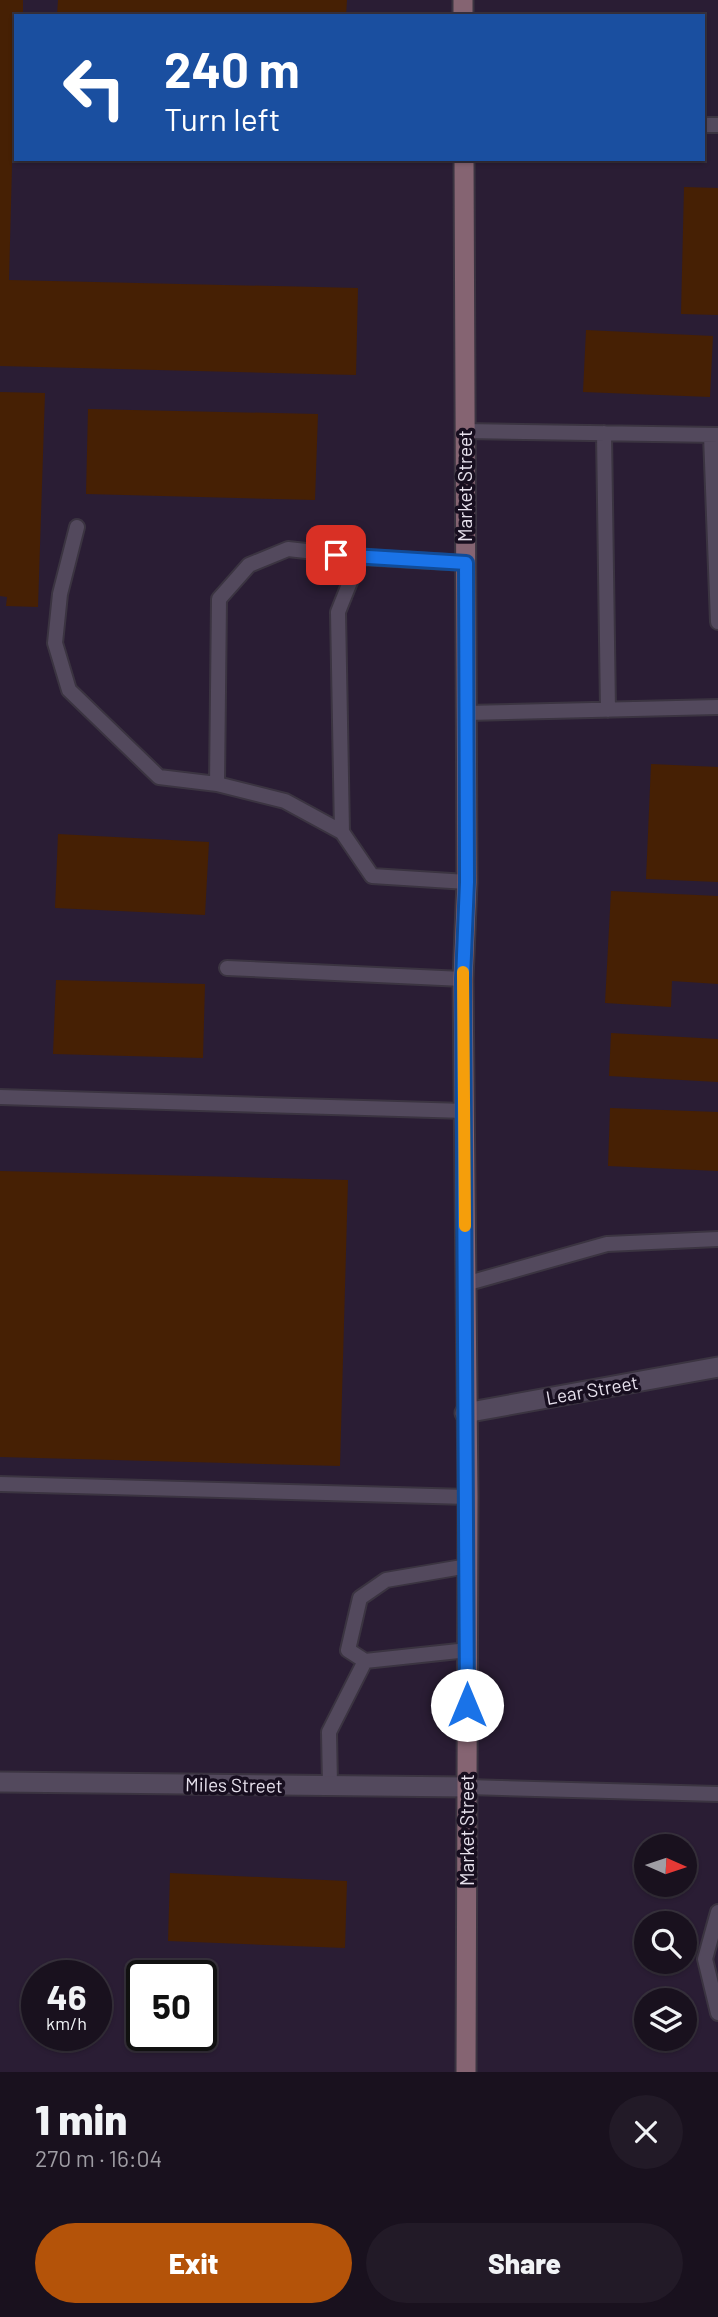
<!DOCTYPE html>
<html lang="en">
<head>
<meta charset="utf-8">
<style>
  :root { --surface:#19111e; --page:#221a27; --text:#f1f3f6; --muted:#9f9da4; --line:#37313c; --accent:#b45309 }
  body { margin:0; font-family:Barlow,sans-serif; background:var(--page); color:var(--text); height:100vh; display:flex; flex-direction:column; font-size:26px; white-space:nowrap }
  * { box-sizing:border-box; margin:0 }
  p { font-size:23px; color:var(--muted) }
  .icon { flex:none; width:38px; height:38px; fill:none; stroke:currentColor; stroke-width:2; stroke-linecap:round; stroke-linejoin:round }
  .map { position:relative; height:2072px; overflow:hidden }
  .drawer { display:flex; flex-direction:column; background:var(--surface); flex:1 }
  .drawer>* { flex:none }
  .top-card { position:absolute; left:14px; top:14px; width:691px; height:147px; border-radius:0px; box-shadow:0 2px 5px #0004,0 0 0 2px var(--line); background:#1a4fa0; color:#fff; overflow:hidden }
  .needle { width:46px; rotate:93deg }
  .controls { position:absolute; left:634px; top:1834px; display:grid; gap:14px }
  .controls a { display:grid; place-items:center; width:63px; height:63px; border-radius:50%; background:var(--surface); box-shadow:0 2px 5px #0004,0 0 0 2px var(--line); font-size:35px }
  .speed { position:absolute; left:21px; top:1960px; display:flex; gap:14px; font-size:35px; font-weight:700; text-align:center }
  .speed>* { display:grid; place-content:center; width:91px; height:91px; border-radius:50%; background:var(--surface); box-shadow:0 2px 5px #0004,0 0 0 2px var(--line); line-height:1 }
  .speed small { font-size:18px; font-weight:400 }
  .speed .limit { border:4px solid #111; border-radius:10px; background:#fff; color:#111 }
  .pin { position:absolute; display:grid; place-items:center; width:60px; height:60px; color:#fff; margin:-30px; border-radius:14px; box-shadow:0 4px 10px #0006 }
  .me { position:absolute; width:77px; margin:-38px; rotate:0deg; stroke-linejoin:round; filter:drop-shadow(0 0 5px #0008) }
  .turn { display:flex; align-items:center; gap:24px; height:147px; padding:0 35px; font-size:32px }
  .turn .icon { width:91px; height:91px; stroke-width:2.5 }
  .turn b { display:block; font-size:49px; line-height:60px }
  .round { display:grid; place-items:center; flex:none; width:74px; height:74px; border-radius:37px; background:var(--page) }
  .summary { display:flex; align-items:center; justify-content:space-between; height:119px; padding:0 35px }
  h1 { font-size:42px; font-weight:800; line-height:52px }
  .action { display:flex; gap:14px; margin-top:auto; padding:14px 35px }
  .action a { flex:1; height:80px; border-radius:42px; background:var(--accent); color:#fff; font-size:28px; font-weight:800; line-height:80px; text-align:center }
  .action a+a { background:var(--page); color:var(--text) }
  .map>svg:first-child { display:block }
  .built { fill:#2a1d34; fill-rule:evenodd }
  .building { fill:#462004 }
  .lines { fill:none; stroke-linecap:round; stroke-linejoin:round }
  .service-casing { stroke:#3b3441; stroke-width:18 }
  .minor-casing { stroke:#3b3441; stroke-width:23 }
  .tertiary-casing { stroke:#3b3441; stroke-width:23 }
  .secondary-casing { stroke:#3b3441; stroke-width:23 }
  .service { stroke:#53495d; stroke-width:14 }
  .minor { stroke:#53495d; stroke-width:19 }
  .tertiary { stroke:#53495d; stroke-width:19 }
  .secondary { stroke:#856472; stroke-width:19 }
  .route-casing { stroke:#114b97; stroke-width:18 }
  .route { stroke:#1a73e8; stroke-width:12 }
  .slow { stroke:#f59e0b; stroke-width:12 }
  .labels { text-anchor:middle; stroke-width:7; stroke-linejoin:round; paint-order:stroke }
  .street-label { font-size:19px; fill:#e7e1ed; stroke:#170e1f }
</style>
</head>
<body>
<div class="map">
<svg width="718" height="2072" viewBox="0 0 718 2072">
  <rect width="100%" height="100%" fill="#211728"/>
  <path class="built" d="M0 0H718V2072H0ZM16 16H704V159H16ZM646 1846H684V1885H646ZM646 1923H684V1962H646ZM37 1976H96V2035H37ZM142 1976H201V2035H142ZM646 2000H684V2039H646Z"/>
  <path class="building" d="M0 0H23V16H16L9 280 358 288 356 375 0 366Z
    M58 0H347L346 16H57Z
    M684 187 718 188V315L681 314Z
    M586 330 713 336 710 397 583 392Z
    M0 392 45 393 38 607 6 606 7 597 0 596Z
    M88 409 318 414 315 500 86 494Z
    M651 764 718 767V882L646 879Z
    M58 834 209 842 205 915 55 908Z
    M611 891 718 896V984L672 981 671 1007 605 1003Z
    M56 980 205 984 203 1058 53 1054Z
    M611 1033 718 1039V1082L609 1076Z
    M610 1108 718 1112V1171L608 1166Z
    M0 1171 348 1180 340 1466 0 1457Z
    M170 1873 347 1881 345 1948 168 1941Z"/>
  <g class="lines">
    <defs>
      <path id="service" d="M704 125H718
        M465 431 718 435
        M604 433 608 710
        M711 435 718 622
        M77 527 60 594 55 643 69 690 159 777 217 784 285 801 342 832
        M360 557 338 612 342 832 372 876 467 882
        M466 713 718 707
        M217 784 219 599 249 565 288 549 360 557 466 563
        M227 968 463 979
        M0 1097 466 1111
        M465 1284 607 1244 718 1239
        M0 1484 468 1497
        M365 1661 468 1650
        M330 1786 329 1732 365 1661 348 1650 360 1598 386 1580 468 1566
        M467 1787 718 1794
        M718 1912 705 1959 718 2013"/>
      <path id="minor" d="M465 1413 718 1367"/>
      <path id="tertiary" d="M0 1782 467 1787"/>
      <path id="secondary" d="M463 0V16
        M464 159 467 882 463 979 468 1497 466 2072"/>
    </defs>
    <use href="#service" class="service-casing"/>
    <use href="#minor" class="minor-casing"/>
    <use href="#tertiary" class="tertiary-casing"/>
    <use href="#secondary" class="secondary-casing"/>
    <use href="#service" class="service"/>
    <use href="#minor" class="minor"/>
    <use href="#tertiary" class="tertiary"/>
    <use href="#secondary" class="secondary"/>
  </g>
  <g class="lines">
    <defs>
      <path id="route" d="M336 555 466 563 467 882 463 979 467 1705"/>
    </defs>
    <use href="#route" class="route-casing"/>
    <use href="#route" class="route"/>
    <path class="slow" d="M463 972 465 1226"/>
  </g>
  <g class="labels">
    <g class="street-label">
      <text transform="translate(465 486) rotate(-90)" y="7">Market Street</text>
      <text transform="translate(592 1390) rotate(-10)" y="7">Lear Street</text>
      <text transform="translate(234 1785) rotate(1)" y="7">Miles Street</text>
      <text transform="translate(467 1830) rotate(-90)" y="7">Market Street</text>
    </g>
  </g>
</svg>
<div class="controls">
<a><svg class="needle" viewBox="-14 -14 28 28"><path d="M0-13l5 13h-10z" fill="#e53935"/><path d="M0 13l5-13h-10z" fill="#9f9da4"/></svg></a>
<a><svg class="icon" aria-label="search" viewBox="0 0 24 24"><circle cx="10" cy="10" r="6"/><path d="M15 15l6 6"/></svg></a>
<a><svg class="icon" aria-label="layers" viewBox="0 0 24 24"><path d="M12 4l9 5-9 5-9-5zM3 14l9 5 9-5"/></svg></a>
</div>
<div class="speed"><div>46<small>km/h</small></div><div class="limit">50</div></div>
<div class="pin" style="left:336px;top:555px;background:#d93025"><svg class="icon" aria-label="arrive" viewBox="0 0 24 24"><path d="M6 21V4h12l-3 4 3 4H6"/></svg></div>
<svg class="me" style="left:467px;top:1705px" viewBox="-20 -20 40 40"><circle r="19" fill="#fff"/><path d="M0-13L10 11 0 6-10 11z" fill="#1a73e8"/></svg>
<div class="top-card">
<div class="turn"><svg class="icon" aria-label="left" viewBox="0 0 24 24"><path d="M17 20v-9H6M10 6l-5 5 5 5"/></svg><div><b>240 m</b>Turn left</div></div>
</div>
</div>
<section class="drawer">
<div class="summary"><div><h1>1 min</h1><p>270 m · 16:04</p></div><a class="round"><svg class="icon" aria-label="close" viewBox="0 0 24 24"><path d="M6 6l12 12M18 6L6 18"/></svg></a></div>
<div class="action"><a>Exit</a><a>Share</a></div>
</section>
</body>
</html>
